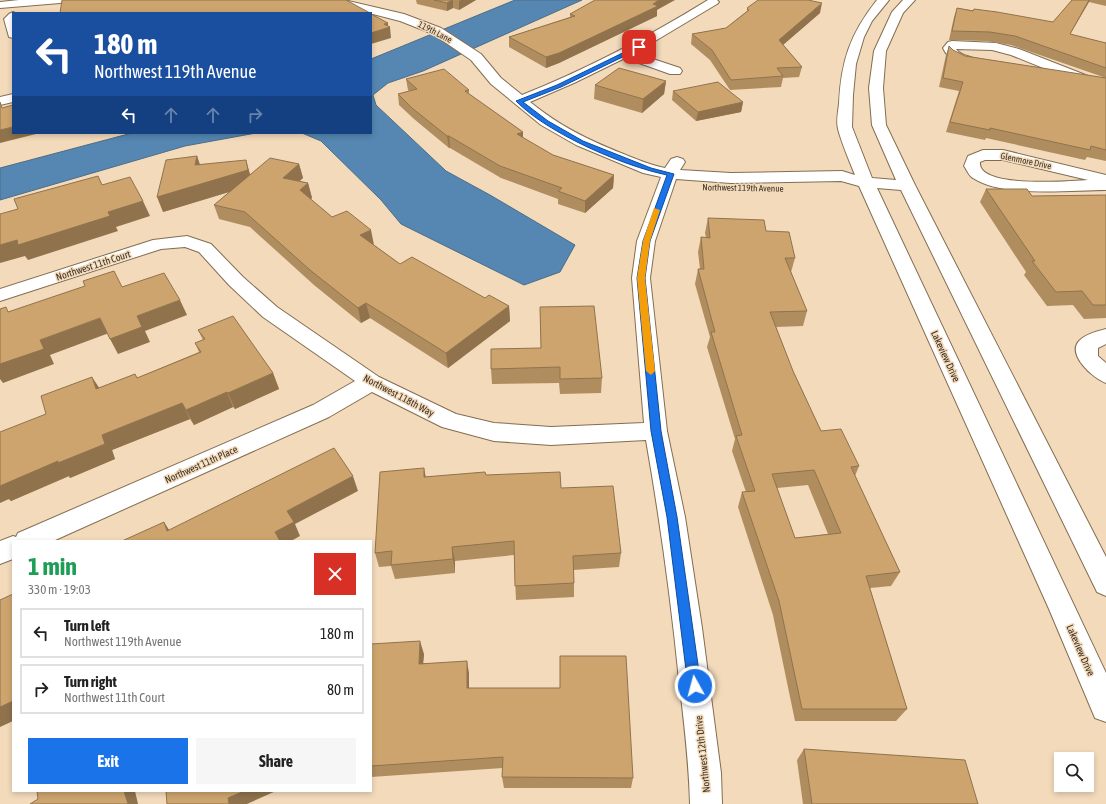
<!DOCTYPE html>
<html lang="en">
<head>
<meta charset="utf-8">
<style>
  :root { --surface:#fff; --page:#f6f6f6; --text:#222; --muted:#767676; --line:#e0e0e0; --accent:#1a73e8 }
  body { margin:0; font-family:"Asap Condensed",sans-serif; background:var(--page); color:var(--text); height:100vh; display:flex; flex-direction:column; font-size:15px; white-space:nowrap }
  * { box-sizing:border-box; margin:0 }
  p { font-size:13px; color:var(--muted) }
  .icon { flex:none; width:22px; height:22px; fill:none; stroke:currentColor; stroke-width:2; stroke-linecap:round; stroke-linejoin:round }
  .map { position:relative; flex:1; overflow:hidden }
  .panel { position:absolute; left:12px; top:540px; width:360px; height:252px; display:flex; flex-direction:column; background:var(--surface); border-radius:0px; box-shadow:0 2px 6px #0003 }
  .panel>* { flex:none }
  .hud { position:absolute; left:12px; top:12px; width:360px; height:122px; border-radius:0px; box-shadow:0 2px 6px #0003; background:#1a4fa0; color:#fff; overflow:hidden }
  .fabs { position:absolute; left:1054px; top:752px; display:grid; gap:8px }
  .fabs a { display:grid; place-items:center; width:40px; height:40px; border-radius:0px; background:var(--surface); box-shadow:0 2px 6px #0003; font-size:20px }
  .pin { position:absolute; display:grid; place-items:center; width:34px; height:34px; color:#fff; margin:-17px; border-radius:8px; box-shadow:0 2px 6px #0006 }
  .me { position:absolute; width:44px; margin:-22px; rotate:353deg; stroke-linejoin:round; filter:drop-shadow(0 0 3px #0008) }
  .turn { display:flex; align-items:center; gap:14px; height:84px; padding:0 16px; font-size:18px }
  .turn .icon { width:52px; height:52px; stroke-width:2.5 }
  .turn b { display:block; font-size:28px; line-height:34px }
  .lanes { display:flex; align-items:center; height:38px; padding:0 16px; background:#0003; justify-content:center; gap:20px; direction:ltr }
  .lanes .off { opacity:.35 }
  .round { display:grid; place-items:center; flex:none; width:42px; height:42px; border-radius:0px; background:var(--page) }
  .summary { display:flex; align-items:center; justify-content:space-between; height:68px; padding:0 16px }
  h1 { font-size:24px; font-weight:700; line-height:30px; color:#1e9e55 }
  .cta { display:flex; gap:8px; margin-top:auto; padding:8px 16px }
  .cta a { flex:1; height:46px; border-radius:0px; background:var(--accent); color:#fff; font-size:16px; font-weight:700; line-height:46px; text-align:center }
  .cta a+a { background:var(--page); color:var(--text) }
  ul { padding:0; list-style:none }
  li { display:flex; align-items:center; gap:12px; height:50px; margin:0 8px 6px; padding:0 8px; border:2px solid var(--line); border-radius:0px }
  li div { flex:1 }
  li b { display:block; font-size:15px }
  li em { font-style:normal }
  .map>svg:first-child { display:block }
  .water { fill:#5587b2; stroke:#4d6d87 }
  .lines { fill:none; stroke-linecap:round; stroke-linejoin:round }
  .minor-casing { stroke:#836d51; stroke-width:2 }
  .minor { fill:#fff; fill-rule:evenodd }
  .wall { fill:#b08d5f; fill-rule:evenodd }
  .shaded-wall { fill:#90734d }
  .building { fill:#cda46e; stroke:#90734d; fill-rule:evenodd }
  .route { fill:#1a73e8; stroke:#114b97 }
  .slow { fill:#f59e0b }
  .labels { text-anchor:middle; stroke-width:3; stroke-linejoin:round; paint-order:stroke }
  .far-street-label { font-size:9px; fill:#3a3024; stroke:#f3dabb }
  .street-label { font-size:10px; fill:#3a3024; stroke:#f3dabb }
</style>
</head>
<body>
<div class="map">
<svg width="1106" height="804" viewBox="0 0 1106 804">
  <rect width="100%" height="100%" fill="#f3dabb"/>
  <path class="water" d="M515 0H582L423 71 388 83 373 95 376 105 446 171 490 195 575 245 560 272 524 285 401 224 381 200 321 141 302 133H371V59Z
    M132 133H256L185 146 0 200V168Z"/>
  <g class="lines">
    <defs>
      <path id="minor" d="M19 0H66L64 2 60 3 0 8V2Z
        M324 0H344L404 14 441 28 481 54 501 78 522 95C587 69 648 37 708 0H717L719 2 717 4 635 53 680 68 682 71 680 74H670L625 58 574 83 530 102C560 126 586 139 621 153 636 159 650 165 665 168L671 159 677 157 683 159 685 162 680 170 731 173 842 171 855 175C849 160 842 144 838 129 836 121 838 112 839 104 841 61 850 34 877 0H889L872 21 864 37 856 64 853 95 852 127 872 178 896 180 872 125 869 88 874 51 892 12 903 0H915L903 13 886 51 883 88 886 125 915 185 1106 557V596L1097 592 901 190 877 188 1106 673V722L1095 718 1049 609 859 186 841 181 731 183 676 179 655 241 650 278 667 431 685 517 702 628 721 773 722 804H690C689 763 684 721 679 680 671 600 660 520 646 440L551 445 494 441 442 427 372 392 329 417 53 541H13V559L0 564V541L13 536 16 537 18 533 313 405 355 381 263 317 229 285 199 252 185 247 161 249 0 301V289L153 240 187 236 211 244 243 277 277 307 379 377 456 414 494 423 551 427 644 423 632 278 637 241 661 177 643 173 576 145 541 125 491 84 471 60 433 34 400 21 326 2Z
        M13 12 15 13H13V38L9 37 4 19 9 14Z
        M952 41 996 43 1019 49 1088 76 1090 79 1088 82H1078L1011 55 992 50 956 49C962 58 974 55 979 62L978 65C965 68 948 60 943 48L948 42Z
        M13 94V102L0 105V97Z
        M983 150H1003L1106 175V190C1071 190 1002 198 973 178 969 176 967 170 964 166L968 156ZM985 160H1003L1088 180C1070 181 977 189 980 162Z
        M1106 329V344L1098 348V356L1106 363V383C1094 379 1065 354 1080 340 1086 334 1098 331 1106 329Z"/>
    </defs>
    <use href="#minor" class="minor-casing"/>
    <use href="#minor" class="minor"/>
  </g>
  <path class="wall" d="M416 0H476L459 10 453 8 447 11 417 4Z
    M1072 0H1106V6L1089 2 1070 34 1106 43V78L1011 45 986 41 949 40 954 17 957 8 1053 22Z
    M747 8 820 13 783 45 802 67 799 77 783 78 781 87 730 90 710 60 691 44 692 34 726 28 747 11Z
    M657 10V16L559 63 546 68 509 47V37L570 17V14Z
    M949 46 953 50 965 56 1106 78V161L1087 157 1085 160 986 138 985 140 946 132 959 91 939 87 946 55Z
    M406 79 469 90V94L523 132V138L553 155 614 175 613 188 585 213 558 204V199L501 178 450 148H449L414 119 399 105 398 94 409 91 408 90Z
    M666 81 664 94 642 113 594 99 595 85Z
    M673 91 743 102 741 112 696 121 672 100Z
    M197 156 200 165 250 174 299 164 303 178 299 181 308 183 312 198 310 199 332 217 374 245 400 264 485 298 509 306 510 321 448 368 370 318 361 323 314 285 250 227 219 219 214 205 229 192 163 212Z
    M986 189 1032 196 1106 195V318L1084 319 1073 305 1047 306 1024 275 1026 272 980 202Z
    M708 218 766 231 795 258 791 272 807 311 803 326 776 327 793 371 821 431 859 466 855 476 900 572 891 586 870 588 907 709 896 721H795L773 615 738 507 742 492H746L732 451 735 439 707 347 710 337 695 284 698 269H700L698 252 701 237 706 238 705 233ZM808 485 828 534 795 538 777 488Z
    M540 307 602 378 601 393 560 394 559 383 492 384 491 369 541 348Z
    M198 330 273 373 279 389 235 409 233 407 194 425 190 419 112 450 115 459 70 478 69 476 11 501 9 499 46 414 99 388 135 374 137 378 199 352 195 343 203 340Z
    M486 475 561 488 621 553 619 567 573 570 574 583V597L516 600 514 555 455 561V573L395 579 391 566 379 567 375 553 426 477Z
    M371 644 424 654 423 663 469 673V688L633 778 631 788H504L502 777 503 768 371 777Z
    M804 749 978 804H803L797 760Z"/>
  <path class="shaded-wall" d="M453 0V8L447 11V3Z
    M461 0H476L459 10V1Z
    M659 0H675L657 10V16L559 63 546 68V57L653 4Z
    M1089 0H1090L1065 43 1070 34Z
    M822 3 820 13 777 50 779 40Z
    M388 23V28L390 27 391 38 371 44V33L384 24Z
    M666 81 664 94 642 113 643 99Z
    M743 102 741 112 696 121 698 112Z
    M13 127V133H40L0 143V130Z
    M523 132V143L517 134Z
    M447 136H449L450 148H449Z
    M197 156 202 171 195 165Z
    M246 160 250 174 252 185 163 212 157 197Z
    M299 164 303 178 287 193 283 178Z
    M614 175 613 188 585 213V201Z
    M308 183 312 198 304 205 300 190Z
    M143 201 150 216 116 227 118 231 28 260 25 256 0 263V245Z
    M371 230 374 245 363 250 360 235Z
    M180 300 187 315 145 331 150 342 118 354 110 339 137 316Z
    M366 303 370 318 361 323 358 308Z
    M509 306 510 321 448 368 446 353Z
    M100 318 109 333 50 355 54 364 3 383 0 379V364L40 340Z
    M273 373 279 389 235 409 228 393Z
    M92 377 102 392 96 389Z
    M227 392 233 407 194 425 186 410Z
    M182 403 190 419 112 450 115 459 70 478 69 476 11 501 9 499 0 503V486L102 435Z
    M424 468 427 483 424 477Z
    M353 476 358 491 295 524 300 536 291 541H279L275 532 287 511Z
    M164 522 173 536 167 531Z
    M452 547 455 561V573L453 559Z
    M420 641 424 654 422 676 419 664Z
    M467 661 469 673V700L467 688Z
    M13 701V721L0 727V707Z
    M124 791H135L138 804H128Z
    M244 791H276L247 804H229L228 798Z"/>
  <path class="building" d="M62 0H346L370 13H60Z
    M434 0H452L447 3Z
    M595 0H659L653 4 658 6 559 53 546 57 509 37 575 16 570 14Z
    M758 0H808L822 3 779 40 802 67 777 68 783 76 731 80 712 50 692 34 726 28 749 10 747 8Z
    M1072 0H1089L1070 34 1106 43V68L1015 36 990 32 952 31 957 8 973 11 974 9 997 12 1053 22Z
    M371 14 388 23 384 24 390 27 371 33Z
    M949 46 953 50 965 56 1106 78V150L1091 146 1090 150 990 128V130L950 122 963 82 943 78Z
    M619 68 666 81 643 99 595 85Z
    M444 69 469 90 465 91 523 132 517 134 553 155 614 175 585 201 558 191 562 188 500 166 449 136H447L412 108 398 94 417 89 406 79Z
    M718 82 743 102 698 112 673 91Z
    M0 102 2 108 13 105V127L0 130Z
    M197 156 195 165 246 160 248 170 157 197 166 160Z
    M270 158 299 164 283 178 308 183 300 190 332 217 347 211 371 230 360 235 400 264 412 257 485 298 489 295 509 306 446 353 366 303 358 308 310 270 245 212 214 205Z
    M98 176 102 185 130 177 143 201 108 212 110 216 18 245 17 240 0 245V214L18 209 14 199Z
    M986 189H1027L1032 196 1106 195V305H1093L1082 291 1056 292 1032 261H1035Z
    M708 218 764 220 766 231 789 232 795 258H785L807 311 770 312 793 371 821 431 841 429 859 466 851 467 900 572 866 576 907 709H802L779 601 742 492 755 491 736 436 742 435 711 332H715L698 269H704L701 237 710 238ZM814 470 841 533 795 538 772 474Z
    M114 271 122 287 164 273 180 300 137 316 142 327 110 339 100 318 40 340 44 349 0 364V309L6 307 8 312 85 286 83 281Z
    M594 306 602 378 560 379V367L491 369V349L541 348 540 307Z
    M233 316 273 373 228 393 227 392 186 410 182 403 102 435 105 444 58 463V461L0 486V432L46 414 41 396 92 377 96 389 135 374 137 378 201 352 195 343 205 339 198 330Z
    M334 448 353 476 287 511 294 522 275 532 280 541H122L164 522 167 531Z
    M424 468V477L485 472 486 475 560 472 561 488 613 486 621 553 573 556 574 583 515 586 514 541 452 547 453 559 391 565 392 551 375 553 380 472Z
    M13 594V701L0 707V600Z
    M420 641 419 664 467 661V688H560V656H626L633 778 502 777 503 757 371 766V644Z
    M804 749 965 760 978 804H812Z
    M37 791H124L128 804H30L38 799Z
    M166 791H244L228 798 229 804H167Z"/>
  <path class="route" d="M639 45 642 47 641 48 561 87 523 102 548 121 583 141 651 168 674 174 650 241 645 278 661 431 677 517 701 686 699 690 695 692 690 690 688 686 667 517 651 431 637 278 643 241 667 175C623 166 547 133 516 101L557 85Z"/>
  <path class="slow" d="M654 208 660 210 650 241 645 278 655 371 651 375 646 371 637 278 643 241Z"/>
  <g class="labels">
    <g class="far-street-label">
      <text transform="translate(435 32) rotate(27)" y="3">119th Lane</text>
      <text transform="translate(1026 161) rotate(12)" y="3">Glenmore Drive</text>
      <text transform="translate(743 188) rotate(1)" y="3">Northwest 119th Avenue</text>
    </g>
    <g class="street-label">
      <text transform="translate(93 265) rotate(-18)" y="4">Northwest 11th Court</text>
      <text transform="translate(946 356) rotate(65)" y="4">Lakeview Drive</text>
      <text transform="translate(399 395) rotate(28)" y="4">Northwest 118th Way</text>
      <text transform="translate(201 464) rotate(-24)" y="4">Northwest 11th Place</text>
      <text transform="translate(1081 650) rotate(66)" y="4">Lakeview Drive</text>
      <text transform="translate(702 754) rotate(-96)" y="4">Northwest 12th Drive</text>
    </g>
  </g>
</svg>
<div class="fabs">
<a><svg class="icon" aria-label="search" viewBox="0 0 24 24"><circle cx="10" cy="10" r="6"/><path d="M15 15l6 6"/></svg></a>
</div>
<div class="pin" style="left:639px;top:47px;background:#d93025"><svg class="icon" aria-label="arrive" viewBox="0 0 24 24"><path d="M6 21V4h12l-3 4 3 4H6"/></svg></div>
<svg class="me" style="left:695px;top:686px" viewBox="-20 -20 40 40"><circle r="17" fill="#1a73e8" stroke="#fff" stroke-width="3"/><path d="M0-11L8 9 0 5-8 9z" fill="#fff"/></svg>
<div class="hud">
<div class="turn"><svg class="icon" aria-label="left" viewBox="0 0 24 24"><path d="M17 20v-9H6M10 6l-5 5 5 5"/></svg><div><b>180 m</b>Northwest 119th Avenue</div></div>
<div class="lanes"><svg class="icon" aria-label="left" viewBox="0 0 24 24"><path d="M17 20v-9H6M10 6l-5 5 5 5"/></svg><svg class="icon off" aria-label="ahead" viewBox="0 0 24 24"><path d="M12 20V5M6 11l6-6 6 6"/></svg><svg class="icon off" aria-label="ahead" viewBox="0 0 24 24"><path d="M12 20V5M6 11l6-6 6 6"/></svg><svg class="icon off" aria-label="right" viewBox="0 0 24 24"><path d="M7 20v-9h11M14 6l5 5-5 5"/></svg></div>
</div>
<section class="panel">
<div class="summary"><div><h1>1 min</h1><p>330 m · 19:03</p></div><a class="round" style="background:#d93025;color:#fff"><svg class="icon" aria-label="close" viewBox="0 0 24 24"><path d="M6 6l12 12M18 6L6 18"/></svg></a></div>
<ul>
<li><svg class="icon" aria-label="left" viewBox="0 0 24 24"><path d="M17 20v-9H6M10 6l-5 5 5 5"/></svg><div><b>Turn left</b><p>Northwest 119th Avenue</p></div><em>180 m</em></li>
<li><svg class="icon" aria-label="right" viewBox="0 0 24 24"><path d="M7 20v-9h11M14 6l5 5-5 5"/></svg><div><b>Turn right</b><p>Northwest 11th Court</p></div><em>80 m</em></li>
</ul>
<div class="cta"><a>Exit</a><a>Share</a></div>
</section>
</div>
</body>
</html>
